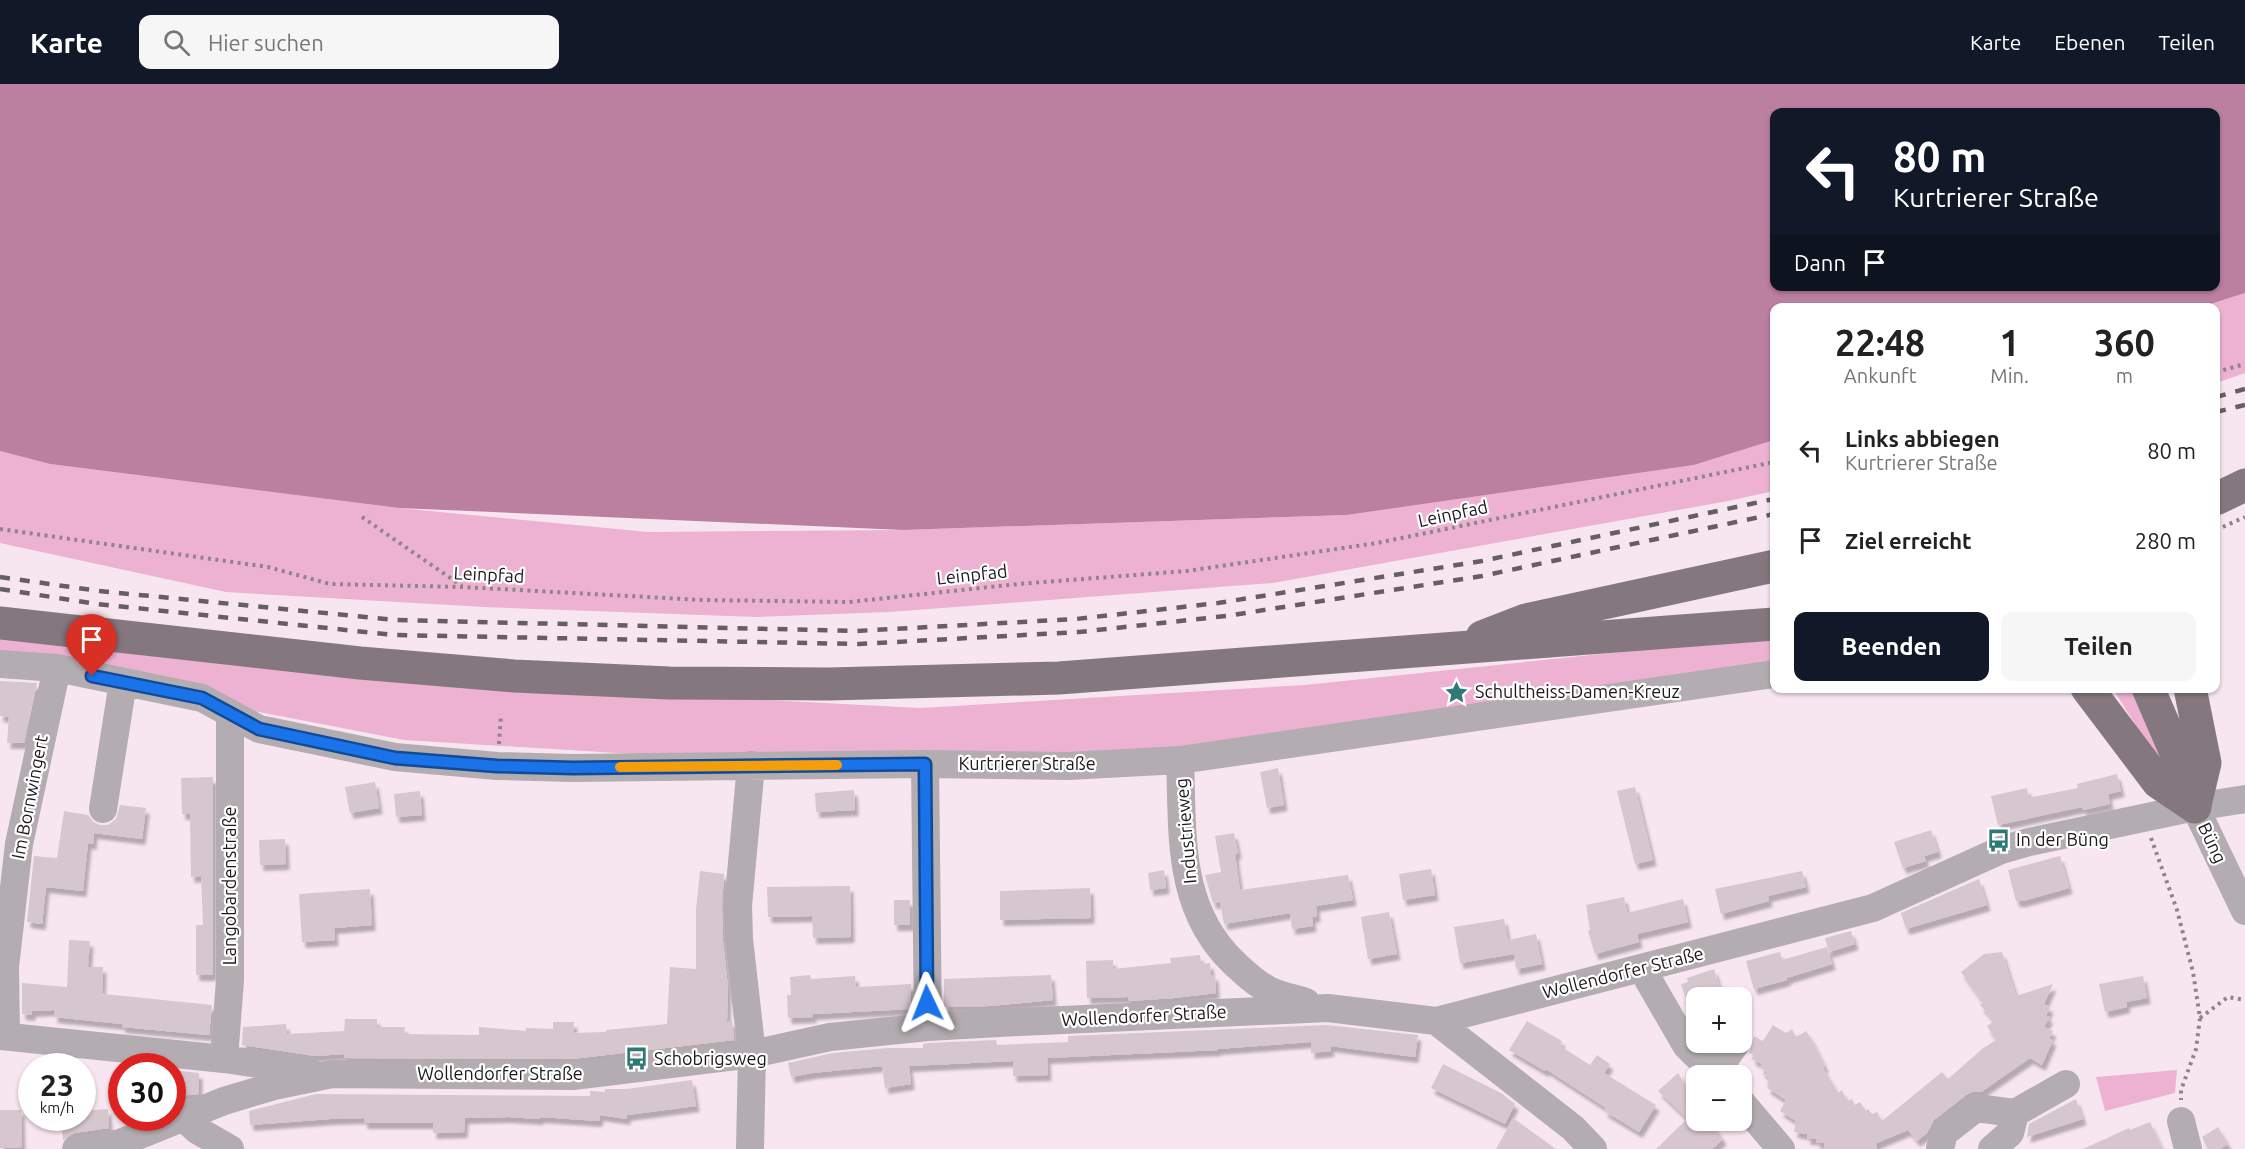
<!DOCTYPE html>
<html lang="de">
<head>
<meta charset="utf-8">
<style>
  :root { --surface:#fff; --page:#f6f6f6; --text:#222; --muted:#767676; --accent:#111827 }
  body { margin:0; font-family:Ubuntu,sans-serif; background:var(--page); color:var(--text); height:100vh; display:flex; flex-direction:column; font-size:22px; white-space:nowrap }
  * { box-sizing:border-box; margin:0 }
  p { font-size:20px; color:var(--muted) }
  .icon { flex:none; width:33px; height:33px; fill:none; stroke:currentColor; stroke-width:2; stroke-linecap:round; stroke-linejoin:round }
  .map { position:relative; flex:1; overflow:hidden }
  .drawer { position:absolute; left:1770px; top:219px; width:450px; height:390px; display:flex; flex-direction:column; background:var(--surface); border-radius:12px; box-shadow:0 2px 4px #0004 }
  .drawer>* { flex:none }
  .top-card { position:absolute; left:1770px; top:24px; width:450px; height:183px; border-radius:12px; box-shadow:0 2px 4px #0004; background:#111827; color:#fff; overflow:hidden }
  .buttons { position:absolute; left:1686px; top:903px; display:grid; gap:12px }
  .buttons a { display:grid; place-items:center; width:66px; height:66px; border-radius:12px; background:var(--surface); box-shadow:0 2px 4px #0004; font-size:30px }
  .speed { position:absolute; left:18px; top:969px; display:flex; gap:12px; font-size:30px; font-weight:700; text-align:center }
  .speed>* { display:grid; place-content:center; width:78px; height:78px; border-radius:50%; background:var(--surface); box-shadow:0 2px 4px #0004; line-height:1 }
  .speed small { font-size:15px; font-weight:400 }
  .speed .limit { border:9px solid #d22; background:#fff; color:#111 }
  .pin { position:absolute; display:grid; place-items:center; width:51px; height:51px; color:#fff; margin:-62px -26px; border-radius:50% 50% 50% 0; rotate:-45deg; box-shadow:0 0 6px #0007 }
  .pin .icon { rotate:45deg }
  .me { position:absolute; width:66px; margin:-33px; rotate:358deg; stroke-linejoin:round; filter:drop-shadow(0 0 4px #0008) }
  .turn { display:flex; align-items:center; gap:21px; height:126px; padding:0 24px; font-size:27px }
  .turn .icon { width:78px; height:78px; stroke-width:2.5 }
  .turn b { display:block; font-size:42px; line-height:51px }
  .then { display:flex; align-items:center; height:57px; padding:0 24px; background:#0003; gap:12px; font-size:22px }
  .eta { display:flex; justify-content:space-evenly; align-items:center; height:102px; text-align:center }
  .eta b { font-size:36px; font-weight:700; line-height:42px }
  .button { display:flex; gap:12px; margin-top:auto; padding:12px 24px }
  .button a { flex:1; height:69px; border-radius:12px; background:var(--accent); color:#fff; font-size:24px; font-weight:700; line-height:69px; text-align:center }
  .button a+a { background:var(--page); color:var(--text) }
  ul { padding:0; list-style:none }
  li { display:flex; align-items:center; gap:18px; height:90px; padding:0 24px }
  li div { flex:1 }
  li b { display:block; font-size:22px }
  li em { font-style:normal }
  header { display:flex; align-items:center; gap:36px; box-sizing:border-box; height:84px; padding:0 30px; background:var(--accent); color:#fff }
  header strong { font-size:28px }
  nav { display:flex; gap:33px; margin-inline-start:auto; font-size:21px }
  .search { width:420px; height:54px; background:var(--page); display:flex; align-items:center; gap:15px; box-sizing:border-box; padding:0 21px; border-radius:12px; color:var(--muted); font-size:22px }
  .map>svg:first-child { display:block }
  .green { fill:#edb2d2 }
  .water { fill:#bb7fa0; fill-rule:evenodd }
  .building { fill:#d6c6ce; filter:url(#shadow) }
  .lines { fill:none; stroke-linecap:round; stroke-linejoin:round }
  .path { stroke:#8f848a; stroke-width:4; stroke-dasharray:3 4.5; stroke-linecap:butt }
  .minor { stroke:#b3acb0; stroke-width:28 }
  .major { stroke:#84787e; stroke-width:33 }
  .rail { stroke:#675e63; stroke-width:4.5; stroke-dasharray:10 10; stroke-linecap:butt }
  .route-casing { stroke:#114b97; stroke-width:15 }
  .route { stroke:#1a73e8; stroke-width:10 }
  .slow { stroke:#f59e0b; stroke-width:10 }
  .labels { text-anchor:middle; stroke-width:4.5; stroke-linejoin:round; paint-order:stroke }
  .street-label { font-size:18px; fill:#1d181b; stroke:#fff }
  .poi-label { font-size:18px; fill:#1d181b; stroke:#fff; text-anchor:start }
</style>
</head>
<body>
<header>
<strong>Karte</strong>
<div class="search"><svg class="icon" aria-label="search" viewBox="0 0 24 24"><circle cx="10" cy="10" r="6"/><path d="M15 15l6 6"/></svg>Hier suchen</div>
<nav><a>Karte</a><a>Ebenen</a><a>Teilen</a></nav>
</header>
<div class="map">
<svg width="2245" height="1065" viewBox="0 0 2245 1065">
  <defs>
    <filter id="shadow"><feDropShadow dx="3.5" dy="6" stdDeviation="1.5" flood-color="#0004"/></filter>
  </defs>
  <rect width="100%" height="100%" fill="#f7e6ef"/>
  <path class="green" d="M2245 209V289L2216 299V224H2198Z
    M1774 356V407L1728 417 1273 499 889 528 757 533 484 523 226 508 0 459V367L50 380 399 424 648 448 903 446 1347 431 1694 381Z
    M1774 552V581L1173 670 764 678 404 656 0 578V554L396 597 920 624 1305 601Z
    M2113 605H2132L2169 694Z
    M2177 986 2175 1009 2105 1027 2096 993Z"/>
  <path class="water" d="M0 0H2245V209L2198 224H1774V356L1694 381 1347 431 903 446 399 424 50 380 0 367ZM1774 28H2216V202H1774Z"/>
  <path class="building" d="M0 597 37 599 24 659H7L9 633 0 632Z
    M1278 684 1284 721 1267 724 1260 688Z
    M2117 690 2121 707 2108 710 2110 720 2083 726 2082 723 1998 741 1991 712 2027 704 2029 713H2033L2078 704 2077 700Z
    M213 693V891H196V841H203L201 792 191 793 190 730H182L181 694Z
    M375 698 379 724 350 729 345 703Z
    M1635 703 1653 776 1635 780 1617 707Z
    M854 706 855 726 816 728 815 709Z
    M420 707 422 731 396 733 394 710Z
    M120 721 146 724 142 755 94 749 93 760 88 759 83 807 46 803 42 840 27 838 34 772 57 774 64 727 88 731 93 738 100 741H108L116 735Z
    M1931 746 1938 768 1924 772 1926 777 1903 784 1894 758Z
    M1234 749 1238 769 1235 770 1240 806 1348 791 1353 816 1316 822 1317 832 1312 833 1313 842 1292 845 1290 829 1224 840 1220 818 1213 819 1205 791 1221 788 1215 752Z
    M285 755 286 780 260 781 259 756Z
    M2060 772 2069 804 2023 817H2016L2008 786Z
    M1431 785 1435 811 1403 816 1399 790Z
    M1164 786 1166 804 1150 806 1148 789Z
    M700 787 724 790 722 822 723 857 728 904 727 937H732L734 956 572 975 344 974V970L315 972 242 961 243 943 286 940 287 950 344 947 345 935H377V943H405L404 950 479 951V943L526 947V944L553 945V938H574L573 949 606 948V946L667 940 670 883 696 885V826Z
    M1802 787 1806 803 1768 812 1769 817 1721 830 1715 805Z
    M1979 795 1987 821 1906 845 1901 829Z
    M850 802 851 853 813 854 812 832 768 833 767 803Z
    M1090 804 1091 834 1000 836V807Z
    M370 805 372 841 334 844 335 856 302 858 299 810Z
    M1624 813 1627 829 1683 815 1688 838 1637 850 1639 858 1595 870 1588 847 1590 846 1586 821Z
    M894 816H910V841H894Z
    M1389 828 1397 870 1368 875 1361 833Z
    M1504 835 1508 856 1536 850 1542 880 1516 885 1514 870 1460 879 1454 843Z
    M1851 847 1855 860 1829 868 1825 854Z
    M69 856 90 857 88 883H103L102 909 104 910 212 921 209 951 122 943V940L54 933V926L32 927V931L22 930V899L67 903Z
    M1827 863 1832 880 1787 894V896L1754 905 1746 877 1780 868 1782 876Z
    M2002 868 2016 912 2053 900 2044 920 2050 923 2046 932 2050 933 2044 943 2053 947 2049 954 2053 956 2042 981 2030 974 1981 1008H1972L1966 1011 1934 1036 1927 1049 1917 1057 1908 1046 1877 1059V1065H1824V1059H1817L1816 1055H1807V1050L1794 1048 1796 1037 1780 1027 1786 1016 1767 1004 1770 998 1764 994 1767 988 1760 984 1762 980 1752 975 1753 971 1749 969 1754 952 1763 957 1773 941 1786 949 1792 945 1796 953 1806 947 1812 956 1825 982 1823 984 1838 1009 1842 1006 1847 1017 1852 1015 1855 1021 1860 1018 1866 1027 1868 1025 1872 1030 1877 1028 1882 1037 1942 988 1948 995 1982 965 1996 956 1987 942 1994 937 1980 921 1983 919 1961 888 1984 870Z
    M1200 871 1201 880 1210 879 1211 891H1215L1216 909 1174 914 1129 917 1128 913 1087 914 1086 877 1113 876V885L1171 879 1170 874Z
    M1714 885 1723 914 1685 912 1681 900 1688 898 1687 894Z
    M810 891 811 895 855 892 856 903 911 900V925L813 930V933L788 934 787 911H791L790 893Z
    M1051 891 1053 916 989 922 944 923V895Z
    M2143 892 2147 914 2126 918 2127 923 2105 928 2099 900Z
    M1527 937 1562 957 1560 962 1590 981 1597 971 1610 980 1604 989 1656 1021 1639 1048 1604 1027 1606 1024 1546 985 1545 987 1509 966Z
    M1327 941 1418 951 1415 973 1330 962 1331 967 1311 969V958L1217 965 1218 966 1047 974 1048 991 1013 992V977L909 982 911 1000 885 1004 882 982 812 989 791 993 788 979 833 969 888 964H923V960L929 959 996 956 997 961 1068 958V952Z
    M1443 980 1501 1009 1515 1020 1505 1040 1431 1004Z
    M172 986 199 989V1010L176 1012V1004H172Z
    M1678 989 1696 1016V1036H1710L1723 1055 1712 1065H1656L1686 1036H1689L1658 1007Z
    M692 996 696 1022 627 1031V1035L600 1031 599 1037 540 1033V1035L508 1033 465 1034 464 1048 433 1049V1039H364V1034L330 1035 250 1041 249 1027 316 1010 590 1012V1007L605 1008V1005H627Z
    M2076 1015 2083 1035 2027 1053 2029 1040Z
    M108 1025 109 1044 74 1049 63 1056 61 1034H82V1027Z
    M0 1026H21L22 1063 0 1064Z
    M1513 1034 1556 1065H1496Z
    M2150 1038 2162 1065H2083L2129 1044 2130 1046Z
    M2218 1043 2228 1060 2220 1065H2208L2202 1053Z"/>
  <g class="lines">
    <path class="path" d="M2216 288 2245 280
      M362 433 462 502
      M0 445 268 483 330 500 463 503 702 516 849 518 1018 500 1187 487 1377 459 1774 378
      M2216 446 2245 433
      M499 660 501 630
      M2151 754 2177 826 2193 888 2200 934 2196 965 2181 1006V1016
      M2200 934 2228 913 2245 916"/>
    <path class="minor" d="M0 580 57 584 202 614 259 645 395 673 497 682 573 684 925 680 1068 682 1180 676 1774 590
      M1180 676C1183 749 1176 824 1234 879 1245 889 1257 901 1271 907 1282 912 1294 914 1306 918
      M925 680 928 943
      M2195 723 2245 827
      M103 725 123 598
      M1642 885 1686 961 1717 992
      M1436 937 1573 1044 1593 1065
      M0 952 224 975 309 987
      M6 952 5 883 19 760 57 584
      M224 975 230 896V629
      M1715 989 1737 958
      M1742 1019 1781 1065
      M184 1034 197 1046 230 1065
      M2181 1037 2188 1065
      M76 1065 120 1059 224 1017 274 1002 332 990 573 992 752 970 830 953 928 943 1019 938 1328 924 1436 937 1873 824 2001 766 2029 758 2195 723 2245 715
      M750 1065 752 970 739 855 738 822 751 681
      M1940 1065 1944 1049 1976 1024 2015 1029
      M1992 1065 2010 1049 2015 1029 2066 1000"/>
    <path class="major" d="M2216 415 2245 401
      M0 539 360 579 514 592 669 599 829 600 1059 594 1774 540
      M1482 553 1526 536 1774 482
      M2087 604 2158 698 2195 723
      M2148 604 2183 685 2195 723
      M2190 604 2205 679 2195 721"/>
    <path class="rail" d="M2216 313 2245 305
      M2216 328 2245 321
      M0 493 99 507 396 536 856 547 1076 535 1218 519 1482 477 1774 415
      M0 505 97 520 394 551 859 560 1079 548 1226 532 1482 492 1774 430"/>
  </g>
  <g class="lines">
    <defs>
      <path id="route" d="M92 592 202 614 259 645 395 674 497 682 573 684 925 680 927 919"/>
    </defs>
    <use href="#route" class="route-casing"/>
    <use href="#route" class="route"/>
    <path class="slow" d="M620 683 837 681"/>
  </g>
  <defs>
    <symbol id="sight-bare" viewBox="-9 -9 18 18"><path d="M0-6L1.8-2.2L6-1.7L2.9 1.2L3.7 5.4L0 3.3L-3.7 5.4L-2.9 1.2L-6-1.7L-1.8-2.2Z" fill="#2f7878" stroke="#fff" stroke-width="2.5" paint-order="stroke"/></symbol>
    <symbol id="bus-bare" viewBox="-9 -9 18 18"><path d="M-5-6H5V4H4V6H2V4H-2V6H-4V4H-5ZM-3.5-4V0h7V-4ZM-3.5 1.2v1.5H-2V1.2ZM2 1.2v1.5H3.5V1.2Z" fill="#2f7878" stroke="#fff" stroke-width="2.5" paint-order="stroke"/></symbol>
  </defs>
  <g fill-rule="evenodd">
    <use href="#sight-bare" x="1440" y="592" width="33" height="33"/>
    <use href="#bus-bare" x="1982" y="740" width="33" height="33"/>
    <use href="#bus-bare" x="620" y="958" width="33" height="33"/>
  </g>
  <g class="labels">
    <g class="street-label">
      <text transform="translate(1453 430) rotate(-12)" y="6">Leinpfad</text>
      <text transform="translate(489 491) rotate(3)" y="6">Leinpfad</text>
      <text transform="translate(972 491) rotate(-6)" y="6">Leinpfad</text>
      <text x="1027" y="686">Kurtrierer Straße</text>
      <text transform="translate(30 713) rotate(-79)" y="6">Im Bornwingert</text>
      <text transform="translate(1186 747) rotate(-95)" y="6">Industrieweg</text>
      <text transform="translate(2212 759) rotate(65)" y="6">Büng</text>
      <text transform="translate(230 802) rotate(-90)" y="6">Langobardenstraße</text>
      <text transform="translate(1623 889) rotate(-14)" y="6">Wollendorfer Straße</text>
      <text transform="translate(1144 932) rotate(-3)" y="6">Wollendorfer Straße</text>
      <text x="500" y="996">Wollendorfer Straße</text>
    </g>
    <g class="poi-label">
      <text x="1475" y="614">Schultheiss-Damen-Kreuz</text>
      <text x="2016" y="762">In der Büng</text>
      <text x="654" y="981">Schobrigsweg</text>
    </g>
  </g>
</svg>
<div class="buttons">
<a>+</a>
<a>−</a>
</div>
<div class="speed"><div>23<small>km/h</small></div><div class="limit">30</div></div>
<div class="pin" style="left:92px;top:592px;background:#d93025"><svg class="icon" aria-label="arrive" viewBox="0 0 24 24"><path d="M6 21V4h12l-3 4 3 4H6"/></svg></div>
<svg class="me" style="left:927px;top:919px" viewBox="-20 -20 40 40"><path d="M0-17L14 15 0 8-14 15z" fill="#1a73e8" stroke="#fff" stroke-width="4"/></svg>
<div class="top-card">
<div class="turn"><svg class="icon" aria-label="left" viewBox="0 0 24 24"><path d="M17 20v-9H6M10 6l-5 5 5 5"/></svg><div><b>80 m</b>Kurtrierer Straße</div></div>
<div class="then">Dann<svg class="icon" aria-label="arrive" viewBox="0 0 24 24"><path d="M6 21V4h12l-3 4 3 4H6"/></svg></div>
</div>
<section class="drawer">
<div class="eta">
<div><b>22:48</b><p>Ankunft</p></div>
<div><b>1</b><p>Min.</p></div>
<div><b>360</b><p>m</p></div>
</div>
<ul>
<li><svg class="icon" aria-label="left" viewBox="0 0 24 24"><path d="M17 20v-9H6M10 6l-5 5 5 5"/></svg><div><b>Links abbiegen</b><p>Kurtrierer Straße</p></div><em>80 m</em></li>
<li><svg class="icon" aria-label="arrive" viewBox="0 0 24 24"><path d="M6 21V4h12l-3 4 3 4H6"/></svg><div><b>Ziel erreicht</b></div><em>280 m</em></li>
</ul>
<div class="button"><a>Beenden</a><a>Teilen</a></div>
</section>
</div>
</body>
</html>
